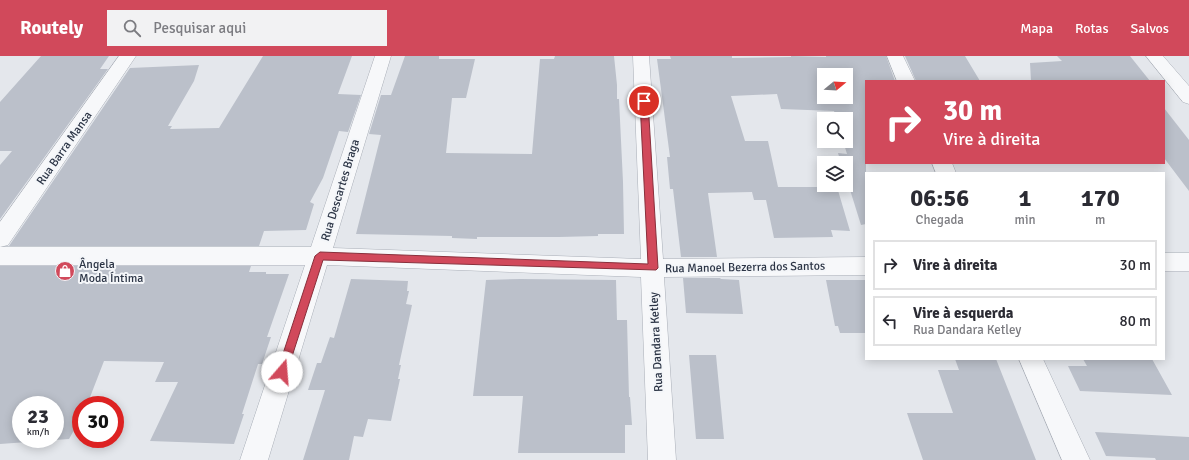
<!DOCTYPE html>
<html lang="pt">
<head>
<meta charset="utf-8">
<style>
  :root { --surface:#fff; --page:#f2f2f3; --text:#2b2b33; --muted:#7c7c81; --line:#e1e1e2; --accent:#d1495b }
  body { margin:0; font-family:Signika,sans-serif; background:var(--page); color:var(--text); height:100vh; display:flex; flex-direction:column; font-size:15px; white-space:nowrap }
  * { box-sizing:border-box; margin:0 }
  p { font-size:13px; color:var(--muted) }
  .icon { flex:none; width:22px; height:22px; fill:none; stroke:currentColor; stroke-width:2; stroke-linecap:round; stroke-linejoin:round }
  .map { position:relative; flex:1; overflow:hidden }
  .side { position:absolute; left:865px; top:116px; width:300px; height:188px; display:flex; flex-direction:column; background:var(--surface); border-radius:0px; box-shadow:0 2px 10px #0003 }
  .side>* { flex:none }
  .banner { position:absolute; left:865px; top:24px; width:300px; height:84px; border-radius:0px; box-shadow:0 2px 10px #0003; background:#d1495b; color:#fff; overflow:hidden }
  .needle { width:26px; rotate:72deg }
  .fabs { position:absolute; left:817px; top:12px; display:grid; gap:8px }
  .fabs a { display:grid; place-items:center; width:36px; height:36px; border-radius:0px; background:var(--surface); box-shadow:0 2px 10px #0003; font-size:20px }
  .speed { position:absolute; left:12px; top:340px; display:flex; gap:8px; font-size:20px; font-weight:700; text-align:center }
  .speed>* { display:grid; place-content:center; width:52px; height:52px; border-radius:50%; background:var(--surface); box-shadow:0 2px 10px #0003; line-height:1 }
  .speed small { font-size:10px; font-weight:400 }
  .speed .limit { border:6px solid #d22; background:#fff; color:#111 }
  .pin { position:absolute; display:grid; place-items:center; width:34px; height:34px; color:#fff; margin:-17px; border:2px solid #fff; border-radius:50%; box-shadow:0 1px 4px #0007 }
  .me { position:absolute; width:44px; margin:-22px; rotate:18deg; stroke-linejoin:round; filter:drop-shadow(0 0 3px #0008) }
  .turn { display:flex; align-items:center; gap:14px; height:84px; padding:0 12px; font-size:18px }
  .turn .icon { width:52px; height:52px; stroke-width:2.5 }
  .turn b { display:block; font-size:28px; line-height:34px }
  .eta { display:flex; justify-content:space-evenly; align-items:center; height:68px; text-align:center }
  .eta b { font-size:24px; font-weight:700; line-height:28px }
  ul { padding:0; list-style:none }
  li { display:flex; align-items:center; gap:12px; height:50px; margin:0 8px 6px; padding:0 4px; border:2px solid var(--line); border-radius:0px }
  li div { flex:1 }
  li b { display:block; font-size:15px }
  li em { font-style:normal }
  header { display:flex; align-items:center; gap:24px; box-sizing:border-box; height:56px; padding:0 20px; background:var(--accent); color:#fff }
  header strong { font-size:19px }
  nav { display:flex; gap:22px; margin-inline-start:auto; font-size:14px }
  .search { width:280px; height:36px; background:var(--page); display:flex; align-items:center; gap:10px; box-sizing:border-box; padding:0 14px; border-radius:0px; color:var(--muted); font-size:15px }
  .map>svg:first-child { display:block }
  .building { fill:#bbc0ca; fill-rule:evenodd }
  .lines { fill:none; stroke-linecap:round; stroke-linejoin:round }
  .street-casing { stroke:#a9aeb7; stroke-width:1 }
  .street { fill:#f7f8fa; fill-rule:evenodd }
  .route { fill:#d1495b; stroke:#882f3b }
  .labels { text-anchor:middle; stroke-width:4; stroke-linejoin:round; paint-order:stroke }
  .street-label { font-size:12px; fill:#2b3445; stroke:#f4f6f9 }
  .poi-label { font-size:12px; fill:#2b3445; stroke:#f4f6f9; text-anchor:start }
</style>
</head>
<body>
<header>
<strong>Routely</strong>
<div class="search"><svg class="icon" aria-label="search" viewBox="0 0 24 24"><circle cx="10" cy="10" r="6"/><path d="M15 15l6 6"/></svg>Pesquisar aqui</div>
<nav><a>Mapa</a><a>Rotas</a><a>Salvos</a></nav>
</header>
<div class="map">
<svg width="1189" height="404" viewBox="0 0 1189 404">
  <rect width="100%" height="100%" fill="#e4e7ec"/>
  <path class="building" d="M41 0H109L100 13H108L0 163V109L12 95H0V46Z
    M263 0H352L338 38 361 39 348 76 339 75 323 122 310 146 314 148 306 174 264 175 259 190H9L130 12 199 9 194 25 168 70H172L170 73 219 72Z
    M405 0H439V3H475L466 42H452L446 97 532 98 540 3H554L555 0H614L617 29V43H619L623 126 624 178H598V180L559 181H477V183L452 182V180L356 178 381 79 369 78 381 39H391Z
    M670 0H732V2L791 1V0L826 1V0H886L895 25H866V168L861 169 846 121V107H841L838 97 847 98 843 85H846V63H837L834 55 781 53 777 38 731 40 745 85H768L778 131H837L850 175 831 174 833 181 774 182 766 144H754L752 136 708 137 717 201H681L673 133H670L667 101H670L657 3H671ZM824 19H846V41H824Z
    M905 0H965L980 25H916Z
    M1057 0H1130L1150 25H1031L1030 7 1062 5Z
    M1164 52 1189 84V135L1164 102Z
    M0 210H251L249 216H266V218H289L267 281H271L262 308H258L242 358H244L234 388 150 385 178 326H155L164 306 104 305 87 349H81V362L69 383 0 388ZM21 349H55V383H21Z
    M683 222H720L721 223 739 224 743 258 686 257Z
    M351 223 408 225 407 235H409L406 248 412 249 399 309H401L398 323H400L391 365 368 363 363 381 354 380 349 404H303L325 334H308L317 307H321L330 281 334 282Z
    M521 223 616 224 617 264H627L629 341H630L632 369H625V397H518L523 340H473L486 224Z
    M826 224H866V277H840L838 270H835Z
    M689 299H716L724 383H696Z
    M955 303H996L1036 404H923L907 357H953L938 314H959Z
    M1083 303H1152L1172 339 1080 335 1068 310H1087Z
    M1095 376 1189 381V404H1156L1155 402 1106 400Z"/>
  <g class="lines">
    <defs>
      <path id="street" d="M119 0H136L8 189 0 191H311L375 0H391L333 192 641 203 633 0H649L663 203 866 201V219L664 221 676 404H648L641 221 327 209 268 404H240L305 209H0V166Z
        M887 0H903L915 25H897Z
        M1146 0H1163L1189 30V48L1183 46Z
        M932 107H952L956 117H936Z
        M1164 197H1189V215H1164Z
        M1019 303H1043L1090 404H1062Z"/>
    </defs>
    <use href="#street" class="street-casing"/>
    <use href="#street" class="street"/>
  </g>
  <path class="route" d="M644 43 648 45 658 212 656 214 323 204 287 316 285 320 282 321 278 320 277 316 315 200 320 196 648 208 640 45Z"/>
  <defs>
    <symbol id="shop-disc" viewBox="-11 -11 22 22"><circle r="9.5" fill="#d1495b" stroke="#f4f6f9"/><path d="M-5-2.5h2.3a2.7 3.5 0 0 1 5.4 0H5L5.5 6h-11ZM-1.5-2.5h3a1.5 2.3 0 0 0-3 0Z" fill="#fff"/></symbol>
  </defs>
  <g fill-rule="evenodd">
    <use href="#shop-disc" x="54" y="204" width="22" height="22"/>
  </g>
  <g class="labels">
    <g class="street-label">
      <text transform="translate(64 92) rotate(-55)" y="4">Rua Barra Mansa</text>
      <text transform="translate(340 134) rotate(-73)" y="4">Rua Descartes Braga</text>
      <text transform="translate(745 211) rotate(-1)" y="4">Rua Manoel Bezerra dos Santos</text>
      <text transform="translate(656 286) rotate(-93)" y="4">Rua Dandara Ketley</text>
    </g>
    <g class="poi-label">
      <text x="79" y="212">Ângela<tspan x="79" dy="14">Moda Íntima</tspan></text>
    </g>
  </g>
</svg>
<div class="fabs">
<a><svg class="needle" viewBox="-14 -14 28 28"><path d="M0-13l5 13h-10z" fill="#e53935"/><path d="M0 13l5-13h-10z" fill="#7c7c81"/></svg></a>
<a><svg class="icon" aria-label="search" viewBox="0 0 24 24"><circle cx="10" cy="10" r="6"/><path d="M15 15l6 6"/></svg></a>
<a><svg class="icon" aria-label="layers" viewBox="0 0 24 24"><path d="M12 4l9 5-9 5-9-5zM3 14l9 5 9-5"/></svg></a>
</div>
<div class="speed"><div>23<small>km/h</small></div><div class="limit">30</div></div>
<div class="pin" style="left:644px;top:45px;background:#d93025"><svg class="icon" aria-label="arrive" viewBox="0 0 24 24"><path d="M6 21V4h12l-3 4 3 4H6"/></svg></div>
<svg class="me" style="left:282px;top:316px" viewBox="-20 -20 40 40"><circle r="19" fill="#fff"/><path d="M0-13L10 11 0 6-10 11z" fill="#d1495b"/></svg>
<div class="banner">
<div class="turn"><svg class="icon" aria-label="right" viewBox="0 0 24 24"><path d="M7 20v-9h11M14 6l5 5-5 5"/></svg><div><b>30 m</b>Vire à direita</div></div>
</div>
<section class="side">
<div class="eta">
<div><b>06:56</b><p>Chegada</p></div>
<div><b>1</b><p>min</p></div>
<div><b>170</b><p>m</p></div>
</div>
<ul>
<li><svg class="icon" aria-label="right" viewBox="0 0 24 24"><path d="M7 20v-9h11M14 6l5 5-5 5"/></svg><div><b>Vire à direita</b></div><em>30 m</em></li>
<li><svg class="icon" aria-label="left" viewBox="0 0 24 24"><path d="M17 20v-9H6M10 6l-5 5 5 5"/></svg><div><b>Vire à esquerda</b><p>Rua Dandara Ketley</p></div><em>80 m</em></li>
</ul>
</section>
</div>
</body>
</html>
